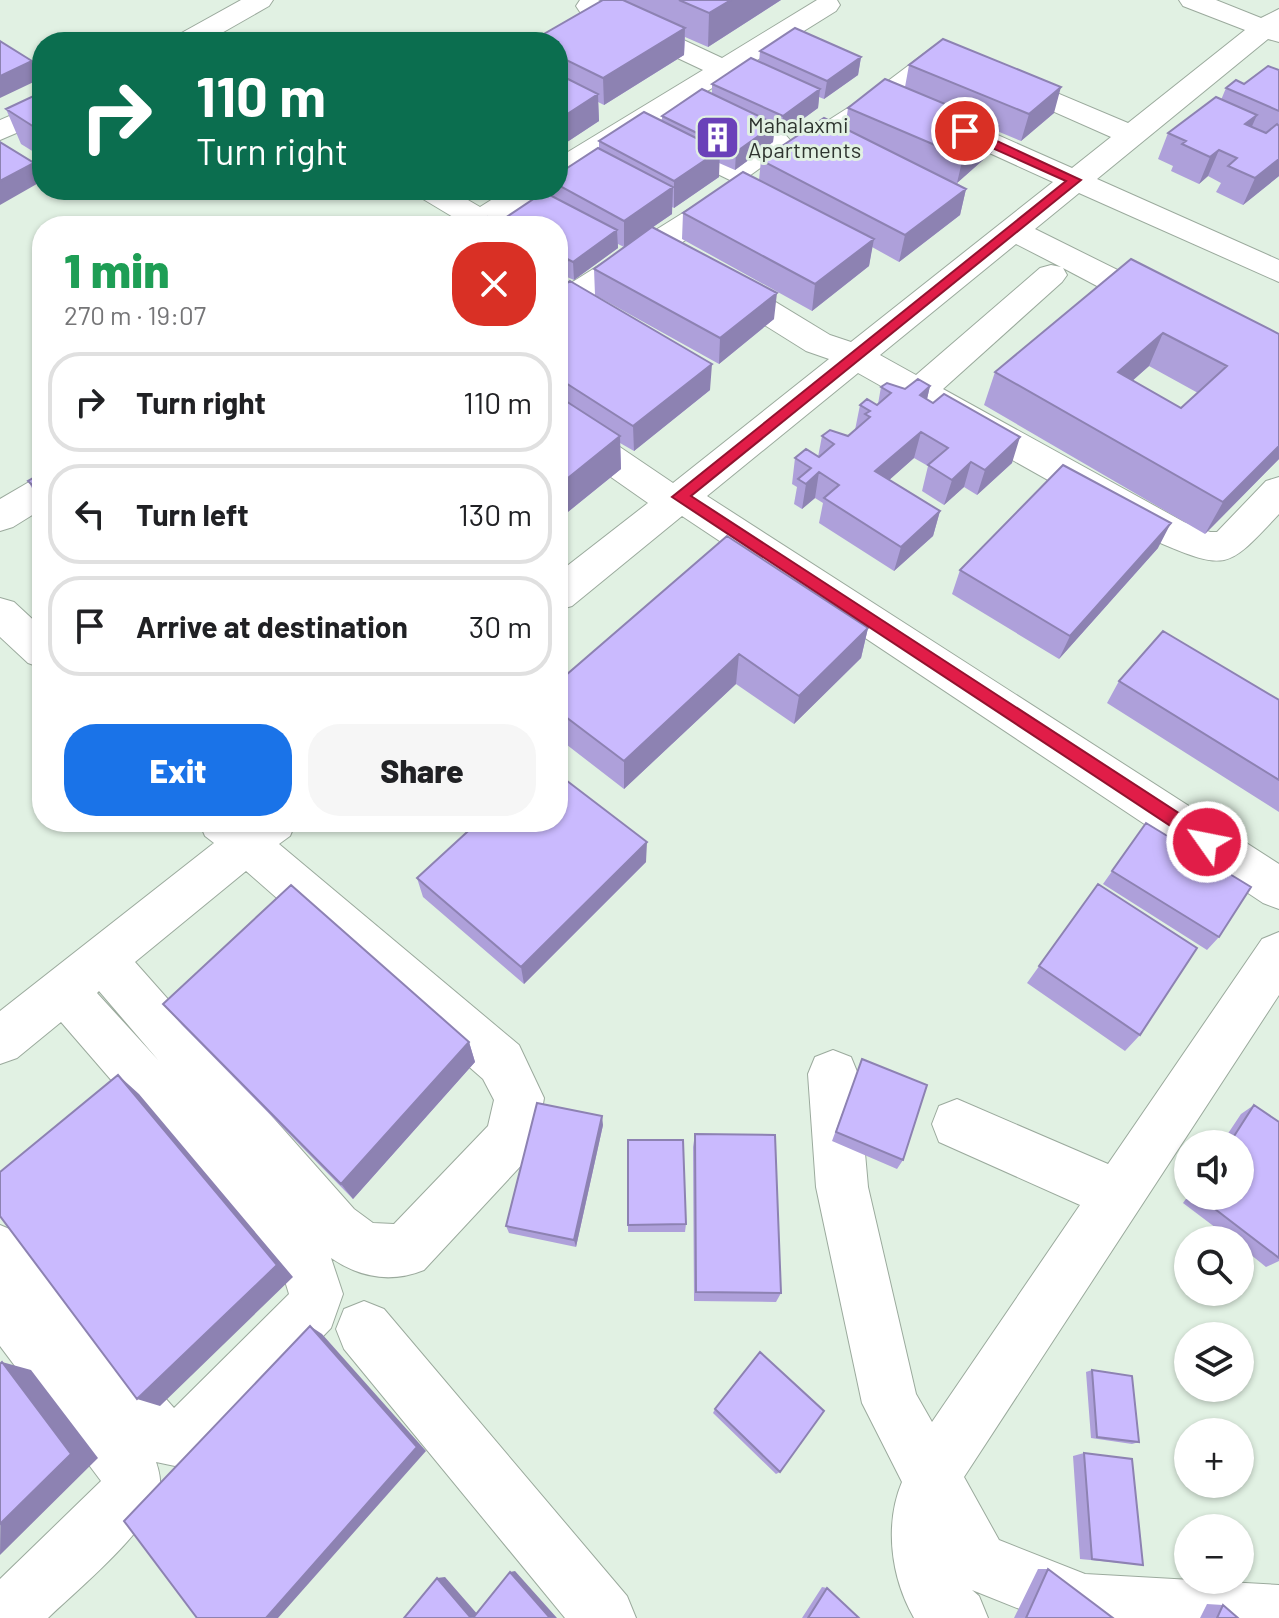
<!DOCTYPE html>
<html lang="en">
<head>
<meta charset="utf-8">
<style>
  :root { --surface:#fff; --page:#f6f6f6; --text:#202124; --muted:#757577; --line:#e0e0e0; --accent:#1a73e8 }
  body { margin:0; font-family:Barlow,sans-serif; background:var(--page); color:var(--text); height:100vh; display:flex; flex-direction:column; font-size:30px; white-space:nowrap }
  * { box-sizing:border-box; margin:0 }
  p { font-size:26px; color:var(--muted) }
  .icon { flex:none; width:44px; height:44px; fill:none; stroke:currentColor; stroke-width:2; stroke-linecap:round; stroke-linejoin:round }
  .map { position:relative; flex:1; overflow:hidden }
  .details { position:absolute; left:32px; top:216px; width:536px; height:616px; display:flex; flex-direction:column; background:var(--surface); border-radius:32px; box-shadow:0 2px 6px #0004 }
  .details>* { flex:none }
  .guide { position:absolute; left:32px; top:32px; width:536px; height:168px; border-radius:32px; box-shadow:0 2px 6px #0004; background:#0b6e4f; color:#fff; overflow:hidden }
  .controls { position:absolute; left:1174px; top:1130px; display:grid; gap:16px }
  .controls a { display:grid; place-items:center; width:80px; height:80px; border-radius:50%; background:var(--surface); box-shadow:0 2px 6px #0004; font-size:40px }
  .pin { position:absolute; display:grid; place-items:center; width:68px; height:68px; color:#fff; margin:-34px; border:4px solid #fff; border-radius:50%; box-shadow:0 2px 8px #0007 }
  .me { position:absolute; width:88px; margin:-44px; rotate:303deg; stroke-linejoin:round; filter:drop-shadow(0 0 6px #0008) }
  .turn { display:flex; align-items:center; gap:28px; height:168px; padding:0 32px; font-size:36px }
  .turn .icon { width:104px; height:104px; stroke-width:2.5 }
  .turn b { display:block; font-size:56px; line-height:68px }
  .round { display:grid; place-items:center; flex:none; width:84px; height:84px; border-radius:32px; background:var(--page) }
  .head { display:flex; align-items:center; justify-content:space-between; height:136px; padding:0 32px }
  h1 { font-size:48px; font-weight:800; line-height:60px; color:#1e9e55 }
  .action { display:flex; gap:16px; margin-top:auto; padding:16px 32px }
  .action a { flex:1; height:92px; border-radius:32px; background:var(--accent); color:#fff; font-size:32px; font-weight:800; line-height:92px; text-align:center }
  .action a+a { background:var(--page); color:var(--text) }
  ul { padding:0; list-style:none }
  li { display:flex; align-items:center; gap:24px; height:100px; margin:0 16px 12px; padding:0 16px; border:4px solid var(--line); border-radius:32px }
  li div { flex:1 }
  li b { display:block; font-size:30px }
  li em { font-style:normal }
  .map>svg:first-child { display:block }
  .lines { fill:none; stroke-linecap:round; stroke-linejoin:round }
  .minor-casing { stroke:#9baa9d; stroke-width:2 }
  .minor { fill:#fff; fill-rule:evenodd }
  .wall { fill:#aea0da; fill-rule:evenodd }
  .shaded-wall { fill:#8d82b2 }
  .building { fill:#cabafe; stroke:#8d82b2; stroke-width:2; fill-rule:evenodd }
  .route { fill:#e11d48; stroke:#92132f; stroke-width:2 }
  .labels { text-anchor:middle; stroke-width:6; stroke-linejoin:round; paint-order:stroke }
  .far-poi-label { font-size:22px; fill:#2e342f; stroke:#e1f1e3; text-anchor:start }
</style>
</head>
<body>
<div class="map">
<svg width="1279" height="1618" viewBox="0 0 1279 1618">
  <rect width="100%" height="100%" fill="#e1f1e3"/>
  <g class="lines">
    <defs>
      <path id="minor" d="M241 0H273L269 6 206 42H172L176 36Z
        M580 0H598L722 58 817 0H837L840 5 836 11 569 177 558 180V158L703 70 580 12 576 6Z
        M1179 0H1216L1261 18 1279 9V42L1268 39 1097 179 1279 260V282L1079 193 1035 229 1172 297 1177 305 1172 313 1160 316 1148 313 1063 268 1067 275 1062 282 943 389 1184 522 1210 532H1217L1266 481 1279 477V514C1228 568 1228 572 1158 542L858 373 707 496 1279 864V909L1263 903 682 516 572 606 558 610V573L648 503 558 440V411L571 414 673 483 829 359 806 351 712 292 708 285 712 278 724 275 736 278 830 335 851 342 1053 182 928 125 924 119 928 113 938 110 948 113 1072 168 1111 137 946 64 896 102 799 165 788 168 777 165 774 158 745 179 734 182 656 144 651 138 656 132C681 126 710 149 732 160L757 142 736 131 731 125 736 119C753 115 779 125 790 140L788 146 876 90 933 47 943 45 1128 123 1245 30 1183 6ZM1016 244 1061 267 1051 265 1040 268 916 375 880 355Z
        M42 102V122L0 140V120Z
        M734 186 745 188 749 195 745 202 570 314 558 317V291L723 188Z
        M414 190H451L480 207 507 190H543L539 196 492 226H454L458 220 418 196Z
        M42 478V509L13 527 0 531V499L29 482Z
        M0 598 14 602 42 628V668L28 663 0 637Z
        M199 822H296L290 836 279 844 519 1045 544 1098 537 1139 529 1157 424 1270C392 1283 360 1278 331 1258L343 1294 331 1328 211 1452 175 1466 156 1462C159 1470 162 1484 159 1492 149 1531 78 1589 48 1618H0V1579L101 1481 0 1346V1225L19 1233 174 1408 289 1294 285 1281 61 1022 17 1058 0 1064V1011L214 843 205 836ZM246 871 483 1079 494 1100 488 1126 394 1224 373 1223 354 1209 135 962ZM99 991 159 1061 97 993Z
        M1279 932V995L964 1477 999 1540 1085 1574 1279 1585V1618H1042L972 1590 979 1596 988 1618H914C891 1578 884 1525 902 1482L862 1403 816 1187 808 1074 815 1057 833 1050 851 1057 858 1074 868 1187 916 1394 932 1422 1080 1205 939 1142 932 1124 939 1106 957 1099 1108 1164 1262 939Z
        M364 1301 384 1309 627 1596 636 1618H565L344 1349 336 1329 344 1309Z"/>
    </defs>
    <use href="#minor" class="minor-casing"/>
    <use href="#minor" class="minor"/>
  </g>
  <path class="wall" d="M603 0H781L708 47 685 37 684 55 604 105 598 102 599 121 558 148V42Z
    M760 51 861 57 858 75 824 99 819 97 818 108 781 135 774 131 773 142 735 170 719 163V177L674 208 672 207V214L653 227 774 319 719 364 595 295 594 269 624 247 618 244V248L574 280 567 277 568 283 710 390 634 451 620 443 621 469 558 520V226L499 223 550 195V190H558V174L599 148V141L662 121V116L712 94V84L759 62Z
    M909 65 1054 113 1021 141 997 131 992 152 957 183 966 189 960 215 899 262 872 247 869 266 812 311 682 239 683 213 759 180 761 160 845 129 848 108 905 87Z
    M1279 70V176L1243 205 1216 192 1221 183 1208 176 1199 184 1171 171 1173 166 1158 159 1168 133 1221 100 1226 88 1244 84Z
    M42 92V157L21 144 6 109Z
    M450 190H481L466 200Z
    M1131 259 1279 334V459L1205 534 984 405 995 372ZM1149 366 1198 393 1181 408 1132 381Z
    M930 386 927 399 1012 463 977 495 964 487 944 505 922 491 928 466 914 458 889 480 940 511 933 536 894 571 819 523 823 503 815 498 802 509 794 504 797 487 792 484 795 458 818 457 822 436H848L855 430 860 405H877L878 404 881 387 905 389Z
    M42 473V506L28 481Z
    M1158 548 1059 659 952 594 960 570Z
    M868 628 861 658 794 724 736 684 624 789 558 738V682Z
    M1119 681 1279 700V812L1107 703Z
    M1146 823 1219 937 1207 950 1103 884Z
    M646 862 524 984 423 897 417 878Z
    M1098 884 1140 1035 1125 1051 1027 983Z
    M163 1004 469 1042 475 1062 353 1199 182 1025Z
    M862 1059 903 1160 897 1169 832 1141Z
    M1254 1105 1279 1122V1261L1266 1267 1240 1246V1240H1232L1183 1203 1188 1196H1240V1144H1221L1241 1114Z
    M603 1125 576 1247 509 1233 506 1226Z
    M695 1134 781 1293 776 1302 694 1301 693 1147Z
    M628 1140 686 1224 685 1232H628Z
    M1092 1370 1139 1442 1132 1444 1091 1438 1086 1372Z
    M715 1409 780 1472 776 1474 713 1413Z
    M1084 1453 1143 1565 1080 1559 1073 1456Z
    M1038 1569H1048L1113 1618H1014Z
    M822 1587 827 1588 859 1618H802Z
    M1207 1604 1223 1605 1238 1618H1200Z"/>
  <path class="shaded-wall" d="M731 0H781L708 47 709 13Z
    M685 28 684 55 604 105 603 78Z
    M861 57 858 75 824 99 827 81Z
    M32 61 40 79 0 98V76Z
    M1061 87 1054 113 1021 141 1029 114Z
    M820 89 818 108 781 135 783 116Z
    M598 94 599 121 558 148V120Z
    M1257 115 1245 142V124Z
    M775 124 773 142 735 170 736 152Z
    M998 126 992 152 957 183 963 157Z
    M720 150 719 177 674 208V181Z
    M1219 150 1208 176 1199 184 1210 157Z
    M1279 159V176L1243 205 1255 178Z
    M34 163 42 181 0 205V181Z
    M673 187 672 214 624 247V221Z
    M966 189 960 215 899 262 905 235Z
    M465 190H481L466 200Z
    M617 230 618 248 574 280 573 262Z
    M874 239 869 266 812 311 815 284Z
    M567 261 568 287 558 294V267Z
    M777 293 774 319 719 364 720 338Z
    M1163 333 1149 366 1104 406 1118 372Z
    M712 364 710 390 634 451 633 426Z
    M930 386 924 412 920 395Z
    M921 432 914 458 870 497 875 471Z
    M620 436 621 469 558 520V486Z
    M1020 437 1012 463 977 495 985 470Z
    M1279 446V459L1205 534 1223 502Z
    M971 462 964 487 944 505 952 480Z
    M819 472 815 498 802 509 806 484Z
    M940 511 933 536 894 571 901 547Z
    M1171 523 1158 548 1059 659 1070 636Z
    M868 628 861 658 794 724 799 696Z
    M739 654 736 684 624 789V761Z
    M647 842 646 862 524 984 521 967Z
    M469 1042 475 1062 353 1199 341 1184Z
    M118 1075 139 1094 293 1277 160 1406 137 1399Z
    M602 1116 603 1125 576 1247 574 1240Z
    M310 1326 322 1334 426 1451 278 1618H266Z
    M2 1362 31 1370 98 1458 0 1555Z
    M515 1571 557 1618H550L510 1572Z
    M445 1577 479 1616 471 1618 437 1578Z"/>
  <path class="building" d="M603 0H623L685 28 603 78 558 56V42H530Z
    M679 0H731L709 13Z
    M795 28 861 57 827 81 760 51Z
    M943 39 1061 87 1029 114 909 65Z
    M0 41 32 61 0 76Z
    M751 58 820 89 783 116 712 84Z
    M1268 66 1279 70V111L1226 88 1236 80 1244 84Z
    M558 74 598 94 558 120Z
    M885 79 998 126 963 157 848 108Z
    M702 89 775 124 736 152 662 116Z
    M42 92V132L6 109Z
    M1216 97 1257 115 1245 124 1266 133 1277 124 1279 126V159L1255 178 1228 166 1237 158 1219 150 1210 157 1182 144 1186 141 1168 133Z
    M644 112 720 150 674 181 599 141Z
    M824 118 966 189 905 235 761 160Z
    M0 142 34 163 0 181Z
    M598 148 673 187 624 221 558 185V174Z
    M743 172 874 239 815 284 683 213Z
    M544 192 617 230 573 262 558 254V226H506L499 222Z
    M488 217 504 226H474Z
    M652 227 777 293 720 338 594 269Z
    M558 256 567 261 558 267Z
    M1131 259 1279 334V446L1223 502 995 372ZM1163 333 1227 366 1181 408 1118 372Z
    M570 281 712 364 633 426 558 378V290Z
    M918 379 930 386 920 395 933 403 944 394 1020 437 985 470 971 462 952 480 928 465 948 448 921 432 875 471 940 511 901 547 824 498 839 485 819 472 806 484 798 479 811 468 795 458 806 449 819 457 834 444 822 436 830 430 848 436 870 417 865 414 870 411 860 405 867 399 877 405 891 393 881 387 887 383 905 389Z
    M558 396 620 436 558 486Z
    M1063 465 1171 523 1070 636 960 570Z
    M42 473V494L28 481Z
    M727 536 868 628 799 696 739 654 624 761 558 711V682Z
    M1163 631 1279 700V780L1119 681Z
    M558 774 647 842 521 967 417 878 478 822H558Z
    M1146 823 1251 887 1219 937 1112 871Z
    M1098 884 1197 948 1140 1035 1039 966Z
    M291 885 469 1042 341 1184 163 1004Z
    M862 1059 927 1085 903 1160 836 1132Z
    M118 1075 277 1265 137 1399 0 1216V1172Z
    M537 1103 602 1116 574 1240 506 1226Z
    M1254 1105 1279 1122V1258L1198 1196H1240V1144H1229Z
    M695 1134 775 1135 781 1293 696 1292Z
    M628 1140H683L686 1224 628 1225Z
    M310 1326 417 1447 266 1618H197L124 1521Z
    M760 1352 824 1411 780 1472 715 1409Z
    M2 1362 71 1454 0 1524V1364Z
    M1092 1370 1132 1376 1139 1442 1097 1437Z
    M1084 1453 1132 1459 1143 1565 1092 1559Z
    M1048 1569 1113 1618H1026Z
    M510 1572 550 1618H473Z
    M437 1578 471 1618H404Z
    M827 1588 859 1618H808Z
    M1223 1605 1238 1618H1217Z"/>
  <path class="route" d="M961 128H969L1081 180 691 496 1214 836 1217 842 1214 847 1207 850 672 497 1066 181 961 134Z"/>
  <defs>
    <symbol id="building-square" viewBox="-11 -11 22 22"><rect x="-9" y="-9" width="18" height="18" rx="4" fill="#6a41b9" stroke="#e1f1e3"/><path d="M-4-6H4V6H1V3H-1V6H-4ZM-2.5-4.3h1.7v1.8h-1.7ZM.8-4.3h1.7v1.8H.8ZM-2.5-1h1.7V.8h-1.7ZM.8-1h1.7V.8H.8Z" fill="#fff"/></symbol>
  </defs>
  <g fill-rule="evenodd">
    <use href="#building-square" x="692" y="112" width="51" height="51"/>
  </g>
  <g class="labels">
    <g class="far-poi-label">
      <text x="748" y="133">Mahalaxmi<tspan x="748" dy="25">Apartments</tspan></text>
    </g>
  </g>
</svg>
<div class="controls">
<a><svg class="icon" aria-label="sound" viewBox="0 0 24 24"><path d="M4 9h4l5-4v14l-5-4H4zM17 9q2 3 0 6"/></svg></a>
<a><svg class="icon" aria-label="search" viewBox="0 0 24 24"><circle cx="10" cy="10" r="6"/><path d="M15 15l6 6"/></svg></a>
<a><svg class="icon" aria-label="layers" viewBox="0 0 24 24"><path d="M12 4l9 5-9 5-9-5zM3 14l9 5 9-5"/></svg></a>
<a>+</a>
<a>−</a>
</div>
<div class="pin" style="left:965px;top:131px;background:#d93025"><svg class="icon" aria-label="arrive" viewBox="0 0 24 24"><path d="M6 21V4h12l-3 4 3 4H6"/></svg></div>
<svg class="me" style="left:1207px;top:842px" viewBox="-20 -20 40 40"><circle r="17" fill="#e11d48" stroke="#fff" stroke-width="3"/><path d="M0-11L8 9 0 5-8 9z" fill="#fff"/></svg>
<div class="guide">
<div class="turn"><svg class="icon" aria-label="right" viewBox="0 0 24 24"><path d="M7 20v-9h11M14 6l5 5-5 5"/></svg><div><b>110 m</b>Turn right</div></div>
</div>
<section class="details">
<div class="head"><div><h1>1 min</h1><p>270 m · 19:07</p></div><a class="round" style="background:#d93025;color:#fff"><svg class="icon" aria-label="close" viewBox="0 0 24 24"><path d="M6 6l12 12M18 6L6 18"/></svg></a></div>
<ul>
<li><svg class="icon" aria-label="right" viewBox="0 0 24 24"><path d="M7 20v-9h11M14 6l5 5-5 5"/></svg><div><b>Turn right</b></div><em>110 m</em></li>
<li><svg class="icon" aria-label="left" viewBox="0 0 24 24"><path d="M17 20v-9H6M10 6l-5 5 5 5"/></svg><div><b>Turn left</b></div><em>130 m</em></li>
<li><svg class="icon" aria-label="arrive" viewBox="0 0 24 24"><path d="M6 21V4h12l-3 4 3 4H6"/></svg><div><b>Arrive at destination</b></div><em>30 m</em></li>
</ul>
<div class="action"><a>Exit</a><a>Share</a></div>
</section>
</div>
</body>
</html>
